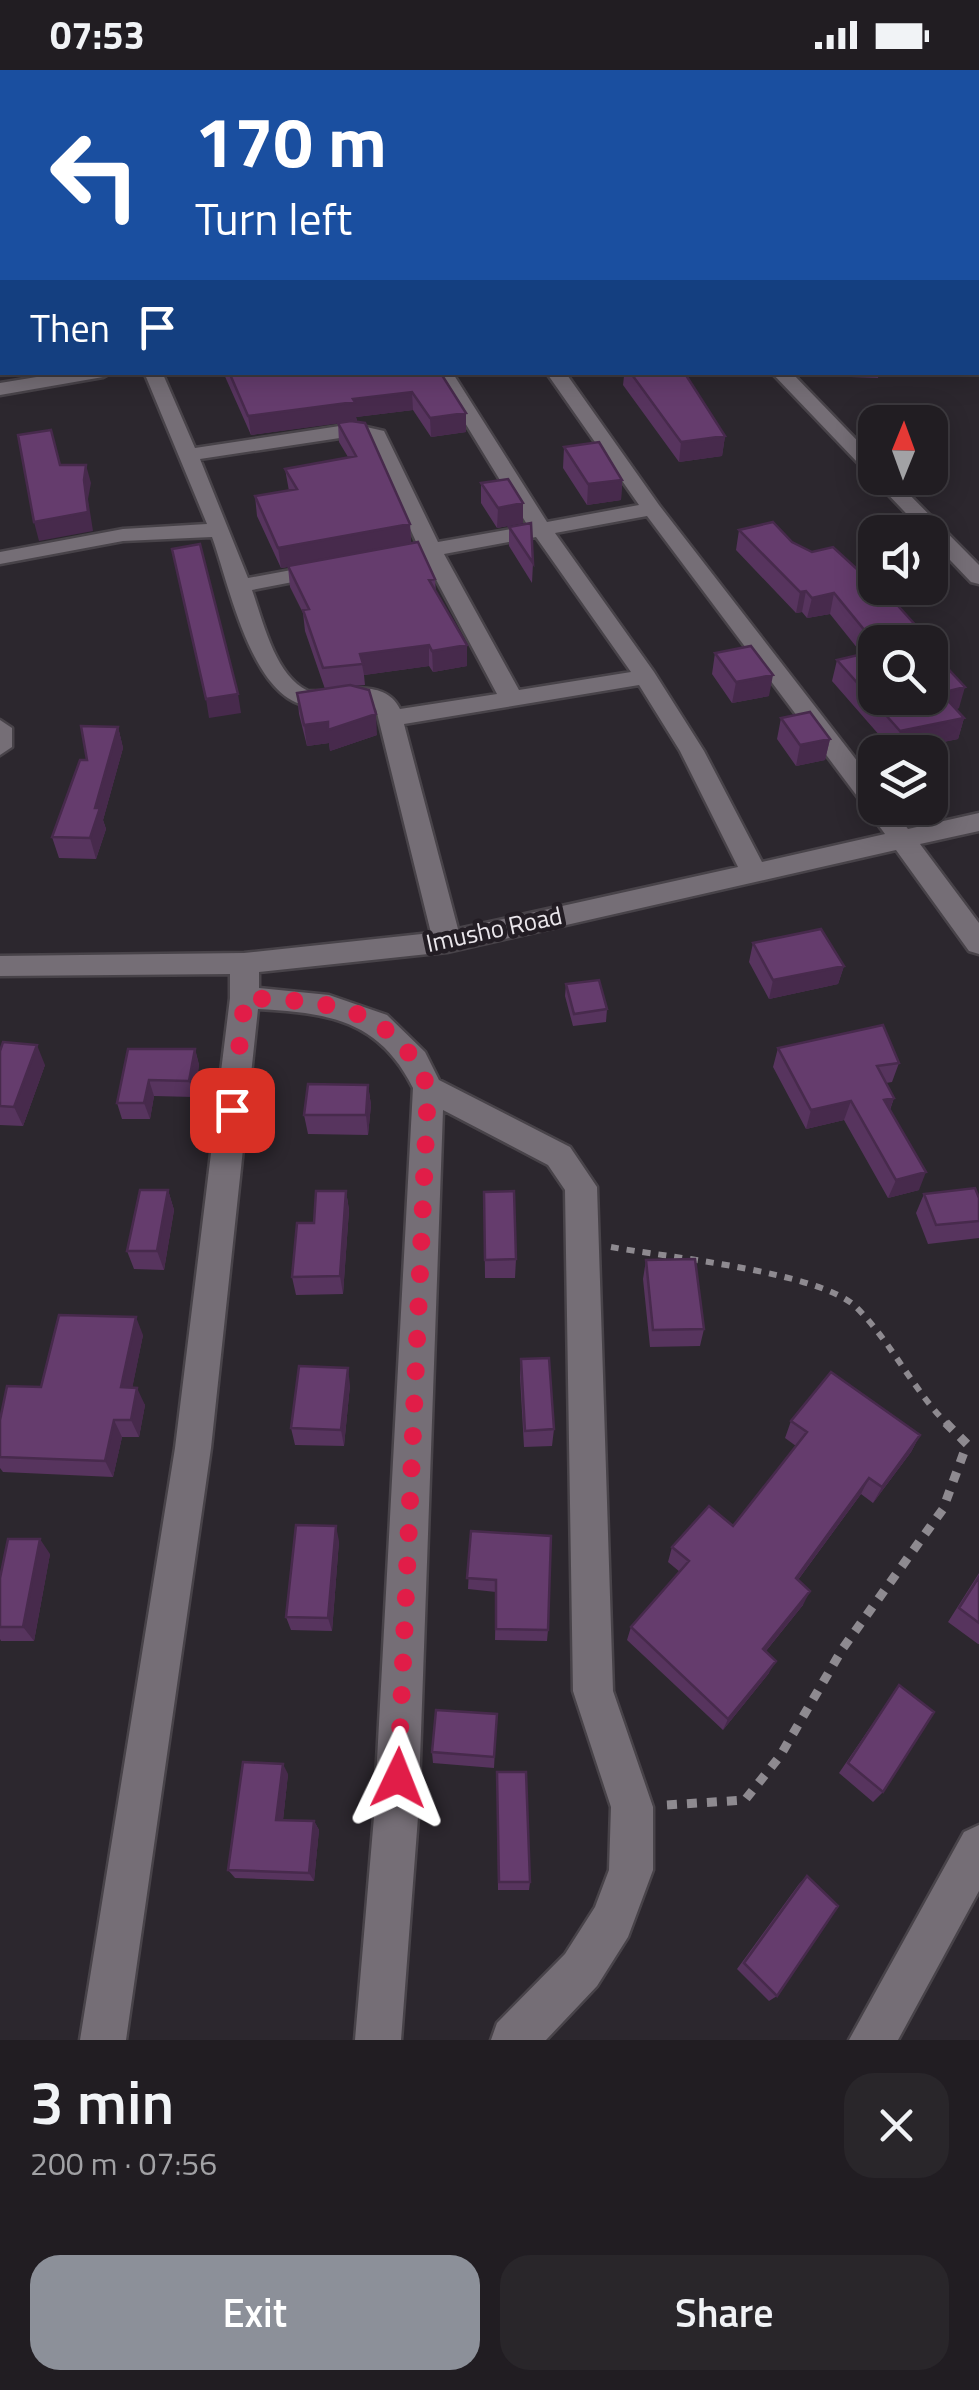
<!DOCTYPE html>
<html lang="en">
<head>
<meta charset="utf-8">
<style>
  :root { --surface:#211d22; --page:#29262a; --text:#f1f3f6; --muted:#a2a2a5; --line:#3e3b40; --accent:#8c9099 }
  body { margin:0; font-family:"Titillium Web",sans-serif; background:var(--page); color:var(--text); height:100vh; display:flex; flex-direction:column; font-size:38px; white-space:nowrap }
  * { box-sizing:border-box; margin:0 }
  p { font-size:32px; color:var(--muted) }
  .icon { flex:none; width:55px; height:55px; fill:none; stroke:currentColor; stroke-width:2; stroke-linecap:round; stroke-linejoin:round }
  .map { position:relative; height:1970px; overflow:hidden }
  .side { display:flex; flex-direction:column; background:var(--surface); flex:1 }
  .side>* { flex:none }
  .hud { position:absolute; left:0px; top:0px; width:980px; height:305px; box-shadow:0 5px 25px #0003,0 0 0 2px var(--line); background:#1a4fa0; color:#fff; overflow:hidden }
  .needle { width:65px; rotate:1deg }
  .buttons { position:absolute; left:858px; top:335px; display:grid; gap:20px }
  .buttons a { display:grid; place-items:center; width:90px; height:90px; border-radius:20px; background:var(--surface); box-shadow:0 5px 25px #0003,0 0 0 2px var(--line); font-size:50px }
  .pin { position:absolute; display:grid; place-items:center; width:85px; height:85px; color:#fff; margin:-42px; border-radius:20px; box-shadow:0 5px 15px #0006 }
  .me { position:absolute; width:110px; margin:-55px; rotate:2deg; stroke-linejoin:round; filter:drop-shadow(0 0 8px #0008) }
  .turn { display:flex; align-items:center; gap:35px; height:210px; padding:0 30px; font-size:45px }
  .turn .icon { width:130px; height:130px; stroke-width:2.5 }
  .turn b { display:block; font-size:70px; line-height:85px }
  .then { display:flex; align-items:center; height:95px; padding:0 30px; background:#0003; gap:20px; font-size:38px }
  .round { display:grid; place-items:center; flex:none; width:105px; height:105px; border-radius:30px; background:var(--page) }
  .headline { display:flex; align-items:center; justify-content:space-between; height:170px; padding:0 30px }
  h1 { font-size:60px; font-weight:600; line-height:75px }
  .cta { display:flex; gap:20px; margin-top:auto; padding:20px 30px }
  .cta a { flex:1; height:115px; border-radius:30px; background:var(--accent); color:#fff; font-size:40px; font-weight:600; line-height:115px; text-align:center }
  .cta a+a { background:var(--page); color:var(--text) }
  .status { display:flex; justify-content:space-between; align-items:center; height:70px; padding:0 50px; background:var(--surface); direction:ltr }
  .status svg { height:28px; fill:currentColor }
  .map>svg:first-child { display:block }
  .lines { fill:none; stroke-linecap:round; stroke-linejoin:round }
  .minor-casing { stroke:#484349; stroke-width:5 }
  .path-far2 { stroke:#8e8a90; stroke-width:2.5; stroke-dasharray:4 4; stroke-linecap:butt }
  .path-far1 { stroke:#8e8a90; stroke-width:6; stroke-dasharray:8 8; stroke-linecap:butt }
  .path { stroke:#8e8a90; stroke-width:9; stroke-dasharray:10 10; stroke-linecap:butt }
  .minor { fill:#756e76; fill-rule:evenodd }
  .wall { fill:#57345e; fill-rule:evenodd }
  .shaded-wall { fill:#472a4c }
  .building { fill:#653c6d; stroke:#472a4c; stroke-width:2.5 }
  .route { stroke:#e11d48; stroke-width:18; stroke-dasharray:0 32.4 }
  .labels { text-anchor:middle; stroke-width:9; stroke-linejoin:round; paint-order:stroke }
  .street-label { font-size:25px; fill:#eae6eb; stroke:#231d24 }
</style>
</head>
<body>
<div class="status"><b>07:53</b><svg viewBox="0 0 49 12"><path d="M0 12V9h3v3zM5 12V6h3v6zM10 12V3h3v9zM15 12V0h3v12zM26 1h20v11H26zM47 4h2v5h-2z"/></svg></div>
<div class="map">
<svg width="979" height="1970" viewBox="0 0 979 1970">
  <rect width="100%" height="100%" fill="#2c272e"/>
  <g class="lines">
    <defs>
      <path id="minor" d="M318 0H332L334 2H320Z
        M478 0H493L495 2H480Z
        M0 49H2V57H0Z
        M67 302H112L103 307 0 325V313Z
        M144 302H162L195 378 353 354 384 361 438 472 528 456 434 302H452L547 452 639 435 546 302H565L659 435 875 714V738H892L908 759 979 743V761L920 774 979 853V884L969 881 896 780 447 882 259 902V918L329 925 387 945 425 982 439 1010 570 1077 597 1117 613 1621 653 1737V1800L628 1867 597 1916 546 1970H491L497 1953 565 1884 595 1837 609 1800 611 1737 573 1621 565 1120 548 1095 443 1040 418 1747 401 1970H355L374 1747 413 1018C379 950 329 943 258 939L211 1378 126 1970H80L175 1378 230 928V904L0 906V886L244 883 431 863 376 639C356 625 331 639 308 636 251 628 229 513 212 467L123 471 0 494V482L123 459 207 454ZM353 366 369 369 418 476 403 483 414 489 424 487 497 624 400 639C383 605 337 624 308 621 275 606 263 551 252 520L329 505 340 499 329 493 248 508 200 389ZM647 446 866 738 885 764 762 792 704 681 654 602 555 463ZM536 467 631 602 519 620 444 484ZM639 615 680 681 738 797 458 859 404 654Z
        M771 302H791L875 389V408H893L979 495V514L971 512 930 469V462H924Z
        M0 650 12 658V677L0 685Z
        M979 1755V1821L898 1970H849L964 1762Z"/>
    </defs>
    <use href="#minor" class="minor-casing"/>
    <path class="path-far2" d="M687 0 754 2"/>
    <path class="path-far1" d="M611 1177C665 1187 823 1202 857 1238 892 1273 913 1320 948 1355"/>
    <path class="path" d="M667 1735 745 1730 780 1686 843 1578 943 1439 967 1374 945 1352"/>
    <use href="#minor" class="minor"/>
  </g>
  <path class="wall" d="M223 302H440L466 343V362L431 367 413 340 356 347 357 351 410 454 411 474 435 509 436 522 467 575V596L433 602 429 596 364 605 365 615 353 616 377 665 330 681 329 673 307 676 299 644 297 623 325 619 305 561 303 543 290 517 288 497 281 498 257 446 255 426 289 421 285 399 348 387 339 372 338 353 251 365Z
    M621 302H684L725 366 722 386 679 392 623 315 624 306Z
    M850 302H879L878 308 850 307Z
    M564 377 622 410 621 430 587 435 563 398Z
    M481 413 523 433V453L497 458 481 433Z
    M509 457 533 493 532 513 509 476Z
    M739 460 792 472 943 594 959 638 956 639 964 648 958 669 894 682 832 611 837 590 862 584 830 544 807 548 802 542 796 543 736 480ZM875 572 930 628H875Z
    M715 583 769 626 732 633 712 604Z
    M781 648 830 669 825 690 796 696 777 669Z
    M118 657 123 678 103 750 106 759 96 789 59 788 52 767 87 690Z
    M753 873 844 896 838 914 769 929 749 892Z
    M566 914 607 939 606 952 573 956 565 926Z
    M778 978 899 993 892 1012 886 1013 894 1028 890 1040 919 1120 888 1128 844 1050 806 1059 773 997Z
    M195 979 199 995 194 1027 154 1026 150 1049H122L117 1033Z
    M0 981 45 995 23 1056 0 1055Z
    M368 1015 371 1035 368 1065 308 1064 304 1045Z
    M168 1120 174 1140 164 1200 134 1199 127 1181Z
    M346 1121 349 1140 343 1224 296 1225 292 1207 314 1153Z
    M484 1122 516 1189 515 1208H485Z
    M924 1124 979 1128V1168L928 1174 916 1143Z
    M646 1190 704 1259 700 1276 650 1277 643 1209Z
    M143 1265 132 1318 145 1335 139 1367H122L113 1407 3 1402 0 1398V1350L41 1317Z
    M521 1289 554 1359 552 1376 524 1377 520 1307Z
    M350 1315 344 1376 295 1375 291 1358Z
    M791 1351 920 1365 911 1382 873 1433 861 1424 798 1510 803 1535 766 1581 769 1603 723 1660 627 1570 631 1557 680 1502 668 1492 672 1477 733 1456 796 1376 785 1368Z
    M471 1461 548 1560 547 1571 495 1570 496 1522 468 1519Z
    M339 1471 332 1561 291 1560 286 1547Z
    M50 1484 34 1571H1L0 1569V1508Z
    M979 1503V1574H978L948 1552Z
    M899 1615 883 1722 873 1732 839 1703Z
    M497 1644 494 1698 433 1693 432 1682Z
    M497 1702 530 1812 529 1820H498Z
    M288 1704 283 1750 314 1751 319 1760 314 1811 235 1808 228 1800Z
    M807 1806 777 1926 769 1931 737 1899 799 1814Z"/>
  <path class="shaded-wall" d="M412 322 413 340 356 347 357 351 251 365 248 346 353 329Z
    M466 343V362L431 367 430 348Z
    M725 366 722 386 679 392 681 372Z
    M86 395 91 413 88 429 93 461 39 471 34 452 84 410Z
    M622 410 621 430 587 435 588 414Z
    M523 433V453L497 458 498 438Z
    M410 454 411 474 281 498 278 478Z
    M806 521 802 542 796 543 800 522Z
    M834 523 830 544 807 548 812 528Z
    M429 575V596L364 605 360 584Z
    M467 575V596L433 602 432 581Z
    M773 605 769 626 732 633 736 612Z
    M965 617 959 638 935 644 941 623Z
    M238 624 241 643 209 648 206 629Z
    M376 644 377 665 330 681 329 673 307 676 304 655Z
    M964 648 958 669 894 682 900 661Z
    M118 657 123 678 103 750 106 759 96 789 90 768 95 738Z
    M830 669 825 690 796 696 800 675Z
    M844 896 838 914 769 929 773 910Z
    M37 975 45 995 23 1056 14 1037Z
    M195 979 199 995 194 1027 189 1011Z
    M149 1010 154 1026 150 1049 144 1033Z
    M368 1015 371 1035 368 1065 366 1045Z
    M894 1028 887 1047 884 1030Z
    M851 1031 844 1050 806 1059 811 1040Z
    M926 1102 919 1120 888 1128 896 1110Z
    M168 1120 174 1140 164 1200 157 1181Z
    M346 1121 349 1140 343 1224 340 1206Z
    M136 1247 143 1265 129 1334 121 1317Z
    M348 1298 350 1315 344 1376 341 1360Z
    M137 1318 145 1335 139 1367 131 1350Z
    M114 1350 122 1367 113 1407 105 1391Z
    M920 1365 911 1382 873 1433 882 1417Z
    M869 1408 861 1424 789 1522 796 1508Z
    M336 1456 339 1471 332 1561 328 1548Z
    M40 1469 50 1484 34 1571 23 1557Z
    M810 1521 803 1535 757 1592 763 1579Z
    M776 1591 769 1603 723 1660 728 1649Z
    M283 1694 288 1704 282 1759 276 1750Z
    M314 1751 319 1760 314 1811 309 1803Z"/>
  <path class="building" d="M108 0H217L216 2H109Z
    M919 0H979V17H978V2H914Z
    M229 302H440L466 343 430 348 412 322 353 329 355 332 248 346Z
    M630 302H684L725 366 681 372Z
    M351 351 365 353 410 454 278 478 255 426 297 419 285 399 356 386 338 353Z
    M51 360 60 395H86L84 410 88 442 34 452 18 365Z
    M599 372 622 410 588 414 564 377Z
    M508 409 523 433 498 438 481 413Z
    M773 452 792 472 812 482 833 477 858 500 865 498 875 510V518H882L945 588 940 590 965 617 941 623 964 648 900 661 837 590 875 581V628H930V572L875 573 834 523 812 528 806 521 800 522 739 460Z
    M531 453 533 493 509 457Z
    M418 472 435 509 429 510 467 575 432 581 429 575 360 584 363 594 323 598 303 540 309 539 288 496Z
    M200 474 238 624 206 629 172 479Z
    M751 576 773 605 736 612 715 583Z
    M350 615 369 620 376 644 328 660V652L304 655 297 623Z
    M810 642 830 669 800 675 781 648Z
    M81 656 118 657 95 738H100L90 768 52 767 80 690H87Z
    M821 859 844 896 773 910 753 873Z
    M599 910 607 939 574 944 566 914Z
    M883 955 899 993 877 996 894 1028 884 1030 926 1102 896 1110 851 1031 811 1040 778 978Z
    M3 972 37 975 14 1037 0 1036V981Z
    M128 979H195L189 1011 149 1010 144 1033H117Z
    M308 1014 368 1015 366 1045H304Z
    M975 1118 979 1128V1151L936 1155 924 1124Z
    M140 1120H168L157 1181H127Z
    M316 1121H346L340 1206 292 1207 297 1153H314Z
    M514 1121 516 1189 485 1190 484 1122Z
    M695 1189 704 1259 653 1260 646 1190Z
    M59 1245 136 1247 121 1317 137 1318 131 1350H114L105 1391 0 1387V1350L7 1316 41 1317Z
    M549 1288 554 1359 525 1361 521 1289Z
    M299 1296 348 1298 341 1360 291 1358Z
    M831 1302 920 1365 882 1417 869 1408 796 1508 810 1521 763 1579 776 1591 728 1649 631 1557 689 1491 672 1477 709 1436 733 1456 807 1362 791 1351Z
    M296 1455 336 1456 328 1548 286 1547Z
    M471 1461 551 1466 548 1560 496 1559V1510L467 1508Z
    M8 1469H40L23 1557H0V1508Z
    M979 1507V1553L959 1538Z
    M899 1615 934 1642 883 1722 848 1693Z
    M436 1640 497 1644 494 1687 432 1682Z
    M243 1692 283 1694 276 1750 314 1751 309 1803 228 1800Z
    M497 1702H526L530 1812H499Z
    M807 1806 838 1836 777 1926 744 1893Z"/>
  <g class="lines">
    <path class="route" d="M232 1040 245 928C325 931 394 934 428 1018L398 1708"/>
  </g>
  <g class="labels">
    <g class="street-label">
      <text transform="translate(494 859) rotate(-12)" y="9">Imusho Road</text>
    </g>
  </g>
</svg>
<div class="buttons">
<a><svg class="needle" viewBox="-14 -14 28 28"><path d="M0-13l5 13h-10z" fill="#e53935"/><path d="M0 13l5-13h-10z" fill="#a2a2a5"/></svg></a>
<a><svg class="icon" aria-label="sound" viewBox="0 0 24 24"><path d="M4 9h4l5-4v14l-5-4H4zM17 9q2 3 0 6"/></svg></a>
<a><svg class="icon" aria-label="search" viewBox="0 0 24 24"><circle cx="10" cy="10" r="6"/><path d="M15 15l6 6"/></svg></a>
<a><svg class="icon" aria-label="layers" viewBox="0 0 24 24"><path d="M12 4l9 5-9 5-9-5zM3 14l9 5 9-5"/></svg></a>
</div>
<div class="pin" style="left:232px;top:1040px;background:#d93025"><svg class="icon" aria-label="arrive" viewBox="0 0 24 24"><path d="M6 21V4h12l-3 4 3 4H6"/></svg></div>
<svg class="me" style="left:398px;top:1708px" viewBox="-20 -20 40 40"><path d="M0-17L14 15 0 8-14 15z" fill="#e11d48" stroke="#fff" stroke-width="4"/></svg>
<div class="hud">
<div class="turn"><svg class="icon" aria-label="left" viewBox="0 0 24 24"><path d="M17 20v-9H6M10 6l-5 5 5 5"/></svg><div><b>170 m</b>Turn left</div></div>
<div class="then">Then<svg class="icon" aria-label="arrive" viewBox="0 0 24 24"><path d="M6 21V4h12l-3 4 3 4H6"/></svg></div>
</div>
</div>
<section class="side">
<div class="headline"><div><h1>3 min</h1><p>200 m · 07:56</p></div><a class="round"><svg class="icon" aria-label="close" viewBox="0 0 24 24"><path d="M6 6l12 12M18 6L6 18"/></svg></a></div>
<div class="cta"><a>Exit</a><a>Share</a></div>
</section>
</body>
</html>
